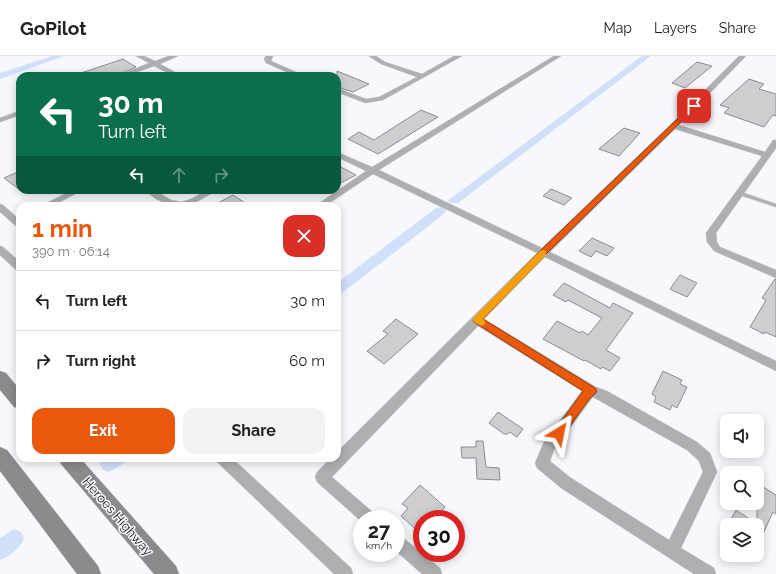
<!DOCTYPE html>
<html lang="en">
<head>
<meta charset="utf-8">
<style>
  :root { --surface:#fff; --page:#f2f2f2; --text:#222; --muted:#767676; --line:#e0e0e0; --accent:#ea580c }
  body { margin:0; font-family:Raleway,sans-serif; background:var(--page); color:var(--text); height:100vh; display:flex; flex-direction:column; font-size:15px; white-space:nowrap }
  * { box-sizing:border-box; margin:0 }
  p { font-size:13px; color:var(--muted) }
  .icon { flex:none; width:22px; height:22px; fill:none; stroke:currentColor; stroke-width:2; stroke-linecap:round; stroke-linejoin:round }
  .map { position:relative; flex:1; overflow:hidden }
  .drawer { position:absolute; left:16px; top:146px; width:325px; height:260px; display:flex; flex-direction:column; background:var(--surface); border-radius:12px; box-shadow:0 2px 10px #0003 }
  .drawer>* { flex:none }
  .banner { position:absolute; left:16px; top:16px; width:325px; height:122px; border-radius:12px; box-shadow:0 2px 10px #0003; background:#0b6e4f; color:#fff; overflow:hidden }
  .buttons { position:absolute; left:720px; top:358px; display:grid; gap:8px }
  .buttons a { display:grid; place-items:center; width:44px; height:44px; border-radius:8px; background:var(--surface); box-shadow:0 2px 10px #0003; font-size:20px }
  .speed { position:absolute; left:353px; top:454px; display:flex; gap:8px; font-size:20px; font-weight:700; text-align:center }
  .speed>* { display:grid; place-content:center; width:52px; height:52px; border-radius:50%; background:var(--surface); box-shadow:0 2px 10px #0003; line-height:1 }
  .speed small { font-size:10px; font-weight:400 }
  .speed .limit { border:6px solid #d22; background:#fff; color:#111 }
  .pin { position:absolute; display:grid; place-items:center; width:34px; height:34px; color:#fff; margin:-17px; border-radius:8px; box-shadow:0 2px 6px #0006 }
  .me { position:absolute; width:44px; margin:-22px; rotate:35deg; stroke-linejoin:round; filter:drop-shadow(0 0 3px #0008) }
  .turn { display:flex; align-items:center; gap:14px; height:84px; padding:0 16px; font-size:18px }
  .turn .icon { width:52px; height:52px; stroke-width:2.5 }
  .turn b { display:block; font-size:28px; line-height:34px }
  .lanes { display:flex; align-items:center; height:38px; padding:0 16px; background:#0003; justify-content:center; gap:20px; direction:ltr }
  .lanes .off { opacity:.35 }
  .round { display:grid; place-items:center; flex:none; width:42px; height:42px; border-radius:12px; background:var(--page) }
  .head { display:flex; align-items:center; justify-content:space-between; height:68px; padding:0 16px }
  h1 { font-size:24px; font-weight:700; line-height:30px; color:var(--accent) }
  .cta { display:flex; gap:8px; margin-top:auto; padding:8px 16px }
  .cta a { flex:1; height:46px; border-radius:12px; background:var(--accent); color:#fff; font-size:16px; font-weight:700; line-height:46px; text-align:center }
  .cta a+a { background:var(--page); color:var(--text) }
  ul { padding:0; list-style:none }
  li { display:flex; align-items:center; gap:12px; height:60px; padding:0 16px; border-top:1px solid var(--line) }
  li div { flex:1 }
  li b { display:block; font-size:15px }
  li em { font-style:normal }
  header { display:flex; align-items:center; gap:24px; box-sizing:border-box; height:56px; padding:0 20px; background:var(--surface); border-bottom:1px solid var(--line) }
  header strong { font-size:19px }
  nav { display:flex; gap:22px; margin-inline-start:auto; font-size:14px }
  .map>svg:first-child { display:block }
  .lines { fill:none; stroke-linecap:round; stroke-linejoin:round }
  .canal { fill:#d1dff8; fill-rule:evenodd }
  .building { fill:#ccced0; stroke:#8b8d90 }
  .lane-casing { stroke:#d3d4d7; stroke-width:1.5 }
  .street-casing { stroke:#d3d4d7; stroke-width:1 }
  .secondary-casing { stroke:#d3d4d7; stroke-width:1 }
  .lane { fill:#adafb0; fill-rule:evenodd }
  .street { fill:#adafb0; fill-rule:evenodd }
  .secondary { fill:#898b8c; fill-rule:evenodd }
  .route { fill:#ea580c; stroke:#983908 }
  .slow { fill:#f59e0b }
  .labels { text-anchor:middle; stroke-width:3; stroke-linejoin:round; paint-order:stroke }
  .near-street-label { font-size:13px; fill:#191a1b; stroke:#f6f8fb }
</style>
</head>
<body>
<header>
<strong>GoPilot</strong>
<nav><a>Map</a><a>Layers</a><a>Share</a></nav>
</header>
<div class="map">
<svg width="776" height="518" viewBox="0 0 776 518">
  <rect width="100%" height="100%" fill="#f6f8fb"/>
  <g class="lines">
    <path class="canal" d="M52 0H64L0 23V17Z
      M642 0H651L458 147H450L448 145 450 143Z
      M440 151 444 152 446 155 444 158 342 237 337 239V227L436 152Z
      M103 402H126L123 408 109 416 103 414 100 408Z
      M14 473 21 476 24 483C19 493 10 500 0 504V482Z"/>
  </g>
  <path class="building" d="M123 3 136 11 116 20H79L78 18Z
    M697 6 712 10 685 32 672 27Z
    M337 15 369 28 353 36 337 31Z
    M749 23 764 28 759 33 776 38V60L773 59 764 71 724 57 729 52 720 49Z
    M421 54 438 61 378 98 348 83 359 76 374 84Z
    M624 72 640 77 619 100 599 93Z
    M337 109 356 119 337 129Z
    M20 115V134L4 122Z
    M551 133 556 135 572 142 564 149 543 140Z
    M233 139 250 150H212Z
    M592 182 614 192 607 200 596 195 591 201 579 195Z
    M680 219 697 227 687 241 670 233Z
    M775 223H776V281L765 276 764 278 750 271 766 244 762 242Z
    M564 227 610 252 613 247 633 257 606 294 620 302 610 315 602 311 601 313 585 304 584 305 543 283 557 265 580 277 582 275 588 279 602 262 568 244 566 246 553 239Z
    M396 263 418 278 384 308 367 295 388 278 383 275Z
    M663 315 682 324 680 328 687 331 677 352 672 349 670 354 654 346 656 341 652 338Z
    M498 356 523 373 517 381 510 376 508 378H504L489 367Z
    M476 385H483L486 411 499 412 500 424 477 423 476 402H462L461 391H476Z
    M757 427 776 439V458L773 456 757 491V469H728L736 454 757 468Z
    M420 429 445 451 434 463H422V479L401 460 408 452 402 448Z"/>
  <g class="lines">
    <defs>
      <path id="lane" d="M737 136H741L776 148V151L737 138Z"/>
      <path id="street" d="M136 0H144L155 5 169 0H178L160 8 182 20H174L154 10 126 20H117L149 7Z
        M266 0H273L271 5 305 20H296L266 7 264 3Z
        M369 0H376L385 6 422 18 454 0H462L383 44 365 47 337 36V32L366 43 379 41 417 21 381 8Z
        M554 0H561L379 114 542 192 671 68 739 0H746L679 69 765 96 773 84H776V92L716 177 717 186 720 191 776 214V222L714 195 707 186 706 177 762 100 675 73 550 196 776 305V315L545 201 484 263 596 331 607 335 697 386 710 397 717 416 681 492 714 512 716 518H694L561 432 537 412 535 407 544 386 582 335 478 270 332 421 375 458 377 463H362V466L317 426 315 421 317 416 331 402H337V396L537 197 373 118 325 150H315L366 115 337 101V96L372 111ZM593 341 687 394 699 405 703 416 669 484 571 422 550 405 554 394Z
        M20 55V59L0 66V62Z
        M72 134H83L52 150H41Z
        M144 134H154L171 144 181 146 191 143 208 134H218L189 150H171L156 143Z
        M0 148 3 149 20 164V172L17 171 0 156Z
        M0 190 3 191 20 206V215L16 214 0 199Z
        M215 402H232L351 512 353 518H334L217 406Z
        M396 477 401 480 440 512 442 518H422L396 495Z"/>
      <path id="secondary" d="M0 315 6 317 20 334V353L14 351 0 334Z
        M0 391 7 394 98 510 101 518H77L0 415Z
        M59 402H80L176 510 179 518H154L61 408Z"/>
    </defs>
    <use href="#lane" class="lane-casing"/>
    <use href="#street" class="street-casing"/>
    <use href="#secondary" class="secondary-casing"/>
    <use href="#lane" class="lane"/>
    <use href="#street" class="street"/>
    <use href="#secondary" class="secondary"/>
  </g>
  <path class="route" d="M692 49 697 50 545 199 483 263 595 332 597 335 595 338 590 342 562 381 559 382 555 381 553 377 555 374 583 335 474 266 473 264 540 195Z"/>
  <path class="slow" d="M543 194 546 195V199L483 263 486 266 484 269 481 270 474 266 473 264 474 261 540 195Z"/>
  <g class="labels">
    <g class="near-street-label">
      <text transform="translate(118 460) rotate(49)" y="5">Heroes Highway</text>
    </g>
  </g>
</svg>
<div class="buttons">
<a><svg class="icon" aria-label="sound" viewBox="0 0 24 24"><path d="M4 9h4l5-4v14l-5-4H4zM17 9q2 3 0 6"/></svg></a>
<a><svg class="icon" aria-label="search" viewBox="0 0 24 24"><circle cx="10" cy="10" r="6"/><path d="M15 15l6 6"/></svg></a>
<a><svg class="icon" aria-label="layers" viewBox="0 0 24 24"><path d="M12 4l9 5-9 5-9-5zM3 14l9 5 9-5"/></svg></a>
</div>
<div class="speed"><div>27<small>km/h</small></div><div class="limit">30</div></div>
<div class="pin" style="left:694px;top:50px;background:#d93025"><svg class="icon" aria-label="arrive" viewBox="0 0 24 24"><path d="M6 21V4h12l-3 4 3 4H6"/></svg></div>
<svg class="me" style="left:559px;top:377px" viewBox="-20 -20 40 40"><path d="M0-17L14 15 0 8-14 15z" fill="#ea580c" stroke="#fff" stroke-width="4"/></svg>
<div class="banner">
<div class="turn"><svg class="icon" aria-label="left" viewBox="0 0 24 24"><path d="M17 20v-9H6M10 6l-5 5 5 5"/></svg><div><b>30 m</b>Turn left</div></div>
<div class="lanes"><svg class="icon" aria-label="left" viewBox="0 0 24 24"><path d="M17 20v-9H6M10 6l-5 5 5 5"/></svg><svg class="icon off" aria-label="ahead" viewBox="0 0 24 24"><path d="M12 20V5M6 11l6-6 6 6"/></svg><svg class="icon off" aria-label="right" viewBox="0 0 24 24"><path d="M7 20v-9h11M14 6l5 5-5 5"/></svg></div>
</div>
<section class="drawer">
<div class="head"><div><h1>1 min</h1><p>390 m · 06:14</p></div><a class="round" style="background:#d93025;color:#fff"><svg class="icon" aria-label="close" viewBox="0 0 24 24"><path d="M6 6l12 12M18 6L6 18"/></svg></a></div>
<ul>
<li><svg class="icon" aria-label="left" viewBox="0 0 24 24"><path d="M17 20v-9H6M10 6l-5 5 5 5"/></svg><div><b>Turn left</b></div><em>30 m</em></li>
<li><svg class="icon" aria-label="right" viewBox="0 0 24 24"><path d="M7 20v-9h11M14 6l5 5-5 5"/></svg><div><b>Turn right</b></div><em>60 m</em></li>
</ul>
<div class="cta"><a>Exit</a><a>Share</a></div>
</section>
</div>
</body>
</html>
